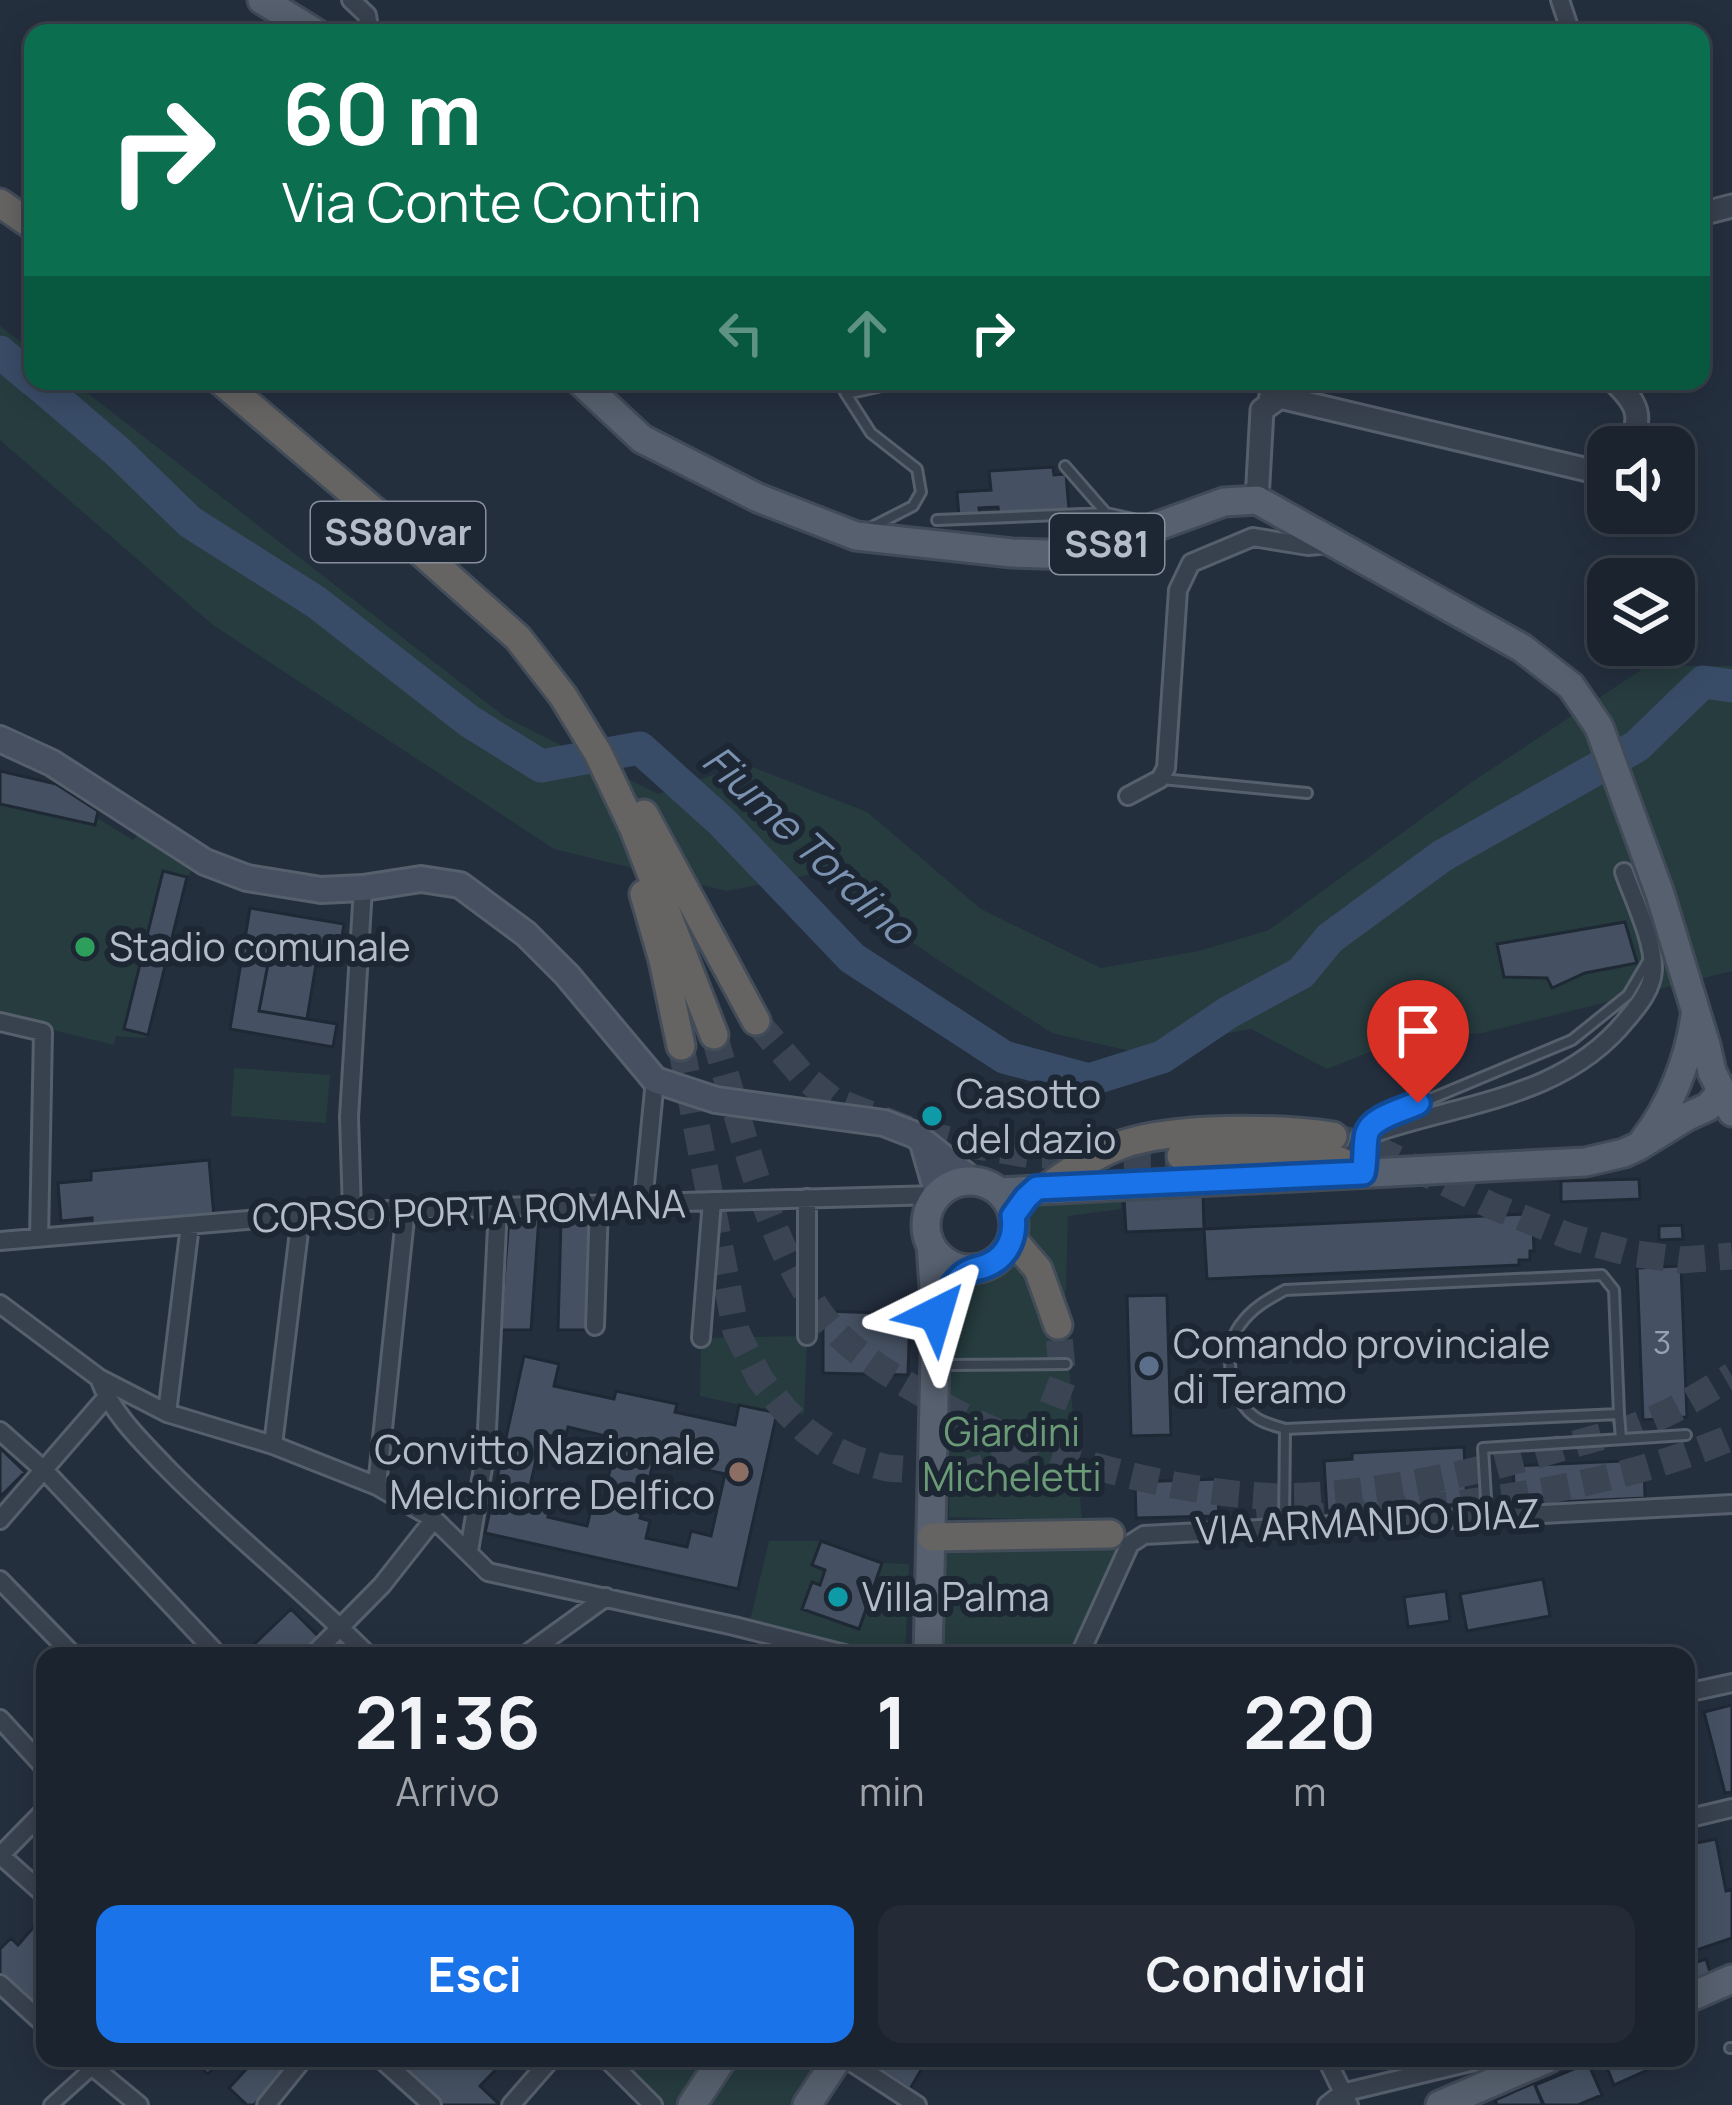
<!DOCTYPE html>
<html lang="it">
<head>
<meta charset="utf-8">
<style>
  :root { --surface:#1b232e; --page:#242b36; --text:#f1f3f6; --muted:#a0a4aa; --line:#39404a; --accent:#1a73e8 }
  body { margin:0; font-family:Manrope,sans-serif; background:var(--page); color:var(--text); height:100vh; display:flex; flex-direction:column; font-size:45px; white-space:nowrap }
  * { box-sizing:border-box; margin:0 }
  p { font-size:39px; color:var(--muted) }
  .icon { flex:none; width:66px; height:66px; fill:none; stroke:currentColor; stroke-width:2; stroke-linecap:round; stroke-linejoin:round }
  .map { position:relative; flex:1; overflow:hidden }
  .drawer { position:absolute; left:36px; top:1647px; width:1659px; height:420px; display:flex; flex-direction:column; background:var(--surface); border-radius:24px; box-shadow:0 6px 30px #0003,0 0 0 3px var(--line) }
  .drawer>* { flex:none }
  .hud { position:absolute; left:24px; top:24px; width:1686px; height:366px; border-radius:24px; box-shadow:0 6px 30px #0003,0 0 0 3px var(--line); background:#0b6e4f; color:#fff; overflow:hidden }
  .buttons { position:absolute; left:1587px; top:426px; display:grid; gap:24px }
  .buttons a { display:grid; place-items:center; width:108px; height:108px; border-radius:24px; background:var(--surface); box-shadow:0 6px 30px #0003,0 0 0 3px var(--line); font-size:60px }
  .pin { position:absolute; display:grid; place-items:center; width:102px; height:102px; color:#fff; margin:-123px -51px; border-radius:50% 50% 50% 0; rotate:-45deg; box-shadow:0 0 12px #0007 }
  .pin .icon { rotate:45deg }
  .me { position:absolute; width:132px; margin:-66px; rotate:40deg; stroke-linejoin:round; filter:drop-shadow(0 0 9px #0008) }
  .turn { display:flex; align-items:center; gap:42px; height:252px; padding:0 60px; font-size:54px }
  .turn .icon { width:156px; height:156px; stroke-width:2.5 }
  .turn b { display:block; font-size:84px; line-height:102px }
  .lanes { display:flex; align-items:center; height:114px; padding:0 60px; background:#0003; justify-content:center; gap:60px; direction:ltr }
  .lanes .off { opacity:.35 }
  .eta { display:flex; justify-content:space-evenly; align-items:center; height:204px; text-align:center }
  .eta b { font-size:72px; font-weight:700; line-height:84px }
  .cta { display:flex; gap:24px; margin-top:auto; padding:24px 60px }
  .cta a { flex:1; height:138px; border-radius:24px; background:var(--accent); color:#fff; font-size:48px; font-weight:700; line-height:138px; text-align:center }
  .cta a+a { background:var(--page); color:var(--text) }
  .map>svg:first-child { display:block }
  .green { fill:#263c3f }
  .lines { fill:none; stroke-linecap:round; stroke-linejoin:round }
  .river { stroke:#394c67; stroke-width:33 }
  .building { fill:#455162; stroke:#1f2835; stroke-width:3; fill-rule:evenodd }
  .trunk-tunnel { stroke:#3a4453; stroke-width:27; stroke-dasharray:27 14; stroke-linecap:butt }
  .service-casing { stroke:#565f6c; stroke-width:14 }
  .pedestrian-casing { stroke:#565f6c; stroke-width:18 }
  .minor-casing { stroke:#565f6c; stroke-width:22 }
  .tertiary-casing { stroke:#565f6c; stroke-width:27 }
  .secondary-casing { stroke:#565f6c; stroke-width:30 }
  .primary-casing { stroke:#414a57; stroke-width:33 }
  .trunk-casing { stroke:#434c59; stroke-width:33 }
  .service { stroke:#38414e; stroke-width:8 }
  .pedestrian { stroke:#38414e; stroke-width:12 }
  .minor { stroke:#38414e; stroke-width:16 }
  .tertiary { stroke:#38414e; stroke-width:21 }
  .secondary { stroke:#465061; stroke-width:24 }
  .primary { stroke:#56606e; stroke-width:27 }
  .trunk { stroke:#656462; stroke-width:27 }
  .route-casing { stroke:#114b97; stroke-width:30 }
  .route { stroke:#1a73e8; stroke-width:21 }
  .leisure-dot { fill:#2e9e5b; stroke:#1d2633; stroke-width:4.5 }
  .culture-dot { fill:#0f9aa8; stroke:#1d2633; stroke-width:4.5 }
  .service-dot { fill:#5c6f8a; stroke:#1d2633; stroke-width:4.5 }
  .education-dot { fill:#8d6e63; stroke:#1d2633; stroke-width:4.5 }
  .labels { text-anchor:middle; stroke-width:12; stroke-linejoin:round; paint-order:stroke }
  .number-label { font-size:33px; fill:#98a1af }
  .shield { fill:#1d2633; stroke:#878f9c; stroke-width:3 }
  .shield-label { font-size:36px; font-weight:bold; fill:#b4bcc9 }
  .poi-label { font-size:39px; fill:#b4bcc9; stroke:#1d2633; text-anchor:start }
  .street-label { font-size:39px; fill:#b4bcc9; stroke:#1d2633 }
  .park-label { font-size:39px; fill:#6b9a76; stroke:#1d2633 }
  .water-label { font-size:42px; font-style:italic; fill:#7c92b1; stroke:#1d2633 }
</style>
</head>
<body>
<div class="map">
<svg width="1732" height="2105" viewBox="0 0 1732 2105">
  <rect width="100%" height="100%" fill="#242f3e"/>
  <path class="green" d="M0 326 33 351V381H72L505 717 658 794 745 764 867 812 981 909 1101 968 1199 951 1269 930 1472 782 1647 666H1732V971L1482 1033 1400 1040 1327 1069 1251 1029 1130 1051 1052 1033 941 962 813 874 726 891 554 849 213 625 0 440Z
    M0 771 56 784 98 811 97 818 133 840 138 835 191 871 187 877 148 1035 145 1038 116 1036 114 1045 0 1017Z
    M234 1068 330 1075 326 1123 231 1116Z
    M1121 1197V1209L1068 1216 1065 1319 1082 1521 949 1517 951 1327C957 1262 980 1293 1010 1260L1015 1261 1029 1282C1028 1267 1023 1236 1025 1224 1031 1191 1095 1198 1121 1197Z
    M807 1336 804 1414 777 1413 700 1396 701 1338Z
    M932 1537 1127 1551 1079 1656H928Z
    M769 1541H821L882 1563 909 1564 905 1656H853L748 1629Z
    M639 2058H837L806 2105H653L622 2074Z"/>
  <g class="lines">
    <path class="river" d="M0 352 33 380
      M35 381 118 452 190 522 316 602 469 721 541 766 640 748 722 822 852 958 1004 1057 1089 1080 1162 1057 1229 1012 1301 973 1330 938 1442 856 1637 746 1703 682 1732 686"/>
  </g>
  <path class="building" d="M1053 467 1054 475 1066 474 1069 510 999 515 998 507 979 508 980 514 959 516 957 492 991 490 989 471Z
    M0 771 56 784 98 811 95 825 0 804Z
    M163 871 187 877 148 1035 124 1029Z
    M250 908 344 924 340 950 273 938 259 1011 337 1024 333 1047 230 1029Z
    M1625 922 1637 963 1585 973 1552 988 1547 978 1504 977 1497 944Z
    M273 938 319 946 307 1019 259 1011Z
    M923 1117a9 9 0 1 1 18 0a9 9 0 1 1-18 0Z
    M209 1160 214 1217 92 1227V1218L61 1221 58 1183 91 1180V1171Z
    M1639 1179 1640 1199 1561 1202V1181Z
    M1203 1195 1204 1229 1126 1232 1124 1198Z
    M1528 1214V1224H1533L1534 1251H1530V1260H1519V1265L1207 1279 1204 1229Z
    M590 1216 587 1330H558L561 1218Z
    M539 1217 531 1330H500L509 1219Z
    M1682 1225 1683 1239 1659 1240V1226Z
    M1681 1266 1687 1417 1643 1420 1637 1268Z
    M1167 1295 1171 1435 1131 1436 1127 1296Z
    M823 1311 910 1314 908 1375 823 1373Z
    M524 1356 559 1364 554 1386 614 1399 616 1391 677 1404 675 1412 735 1425 739 1405 777 1413 738 1589 485 1533ZM568 1427 606 1436 603 1447 615 1449 600 1512 591 1509 587 1526 548 1517 551 1501 528 1495 542 1434 565 1439ZM666 1449 705 1458 702 1469 725 1474 711 1536 691 1531 687 1547 646 1538 650 1521 640 1518 654 1459 664 1461Z
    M1464 1447 1467 1504 1327 1511 1324 1461 1352 1459V1453Z
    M0 1448 25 1472 0 1497Z
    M1644 1460 1645 1498 1515 1504 1513 1466Z
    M1217 1479 1219 1516 1136 1518 1135 1482Z
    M821 1541 882 1563 859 1629 802 1609 812 1582 820 1585 825 1570 812 1565Z
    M1543 1579 1550 1616 1467 1631 1460 1594Z
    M1446 1591 1450 1621 1408 1627 1404 1597Z
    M291 1609 320 1638 301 1656H242Z
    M1732 1705V1792L1725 1793 1704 1712Z
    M1686 1768H1688L1696 1803 1686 1805Z
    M1716 1839 1726 1891 1732 1889V1938L1691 1952 1686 1922V1845Z
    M45 1914V2015L0 1977V1949L11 1938 18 1945Z
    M1706 1959 1711 1975 1695 1979 1691 1964Z
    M190 2058H223L208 2074Z
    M246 2058H296L254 2105H247L229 2088 252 2063Z
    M416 2058H450L455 2063 460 2058H507L480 2086 500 2105H442L405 2070Z
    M862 2058H928L910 2089Z
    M1603 2058H1651L1654 2067 1614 2085Z
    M1588 2063 1602 2095 1578 2105H1544L1535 2085Z
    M1534 2083 1543 2105H1497L1495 2100Z"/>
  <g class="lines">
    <path class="trunk-tunnel" d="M756 1021 802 1075 831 1099 910 1130 965 1144 1031 1155 1181 1156
      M714 1035C742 1127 764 1235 820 1313 849 1353 894 1377 935 1401 1028 1456 1199 1503 1308 1496 1399 1490 1488 1470 1575 1444 1598 1437 1622 1432 1644 1423 1674 1412 1704 1392 1732 1376
      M681 1046 736 1331 760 1379 785 1410 806 1431 829 1447 855 1459 887 1468 965 1473 994 1465 1018 1450 1046 1423 1063 1379 1058 1325
      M1333 1136 1377 1149 1492 1206 1571 1237 1629 1253 1682 1260 1732 1256
      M1257 1522C1416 1509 1584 1500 1732 1437"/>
    <defs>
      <path id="service" d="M839 381 846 394
        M1321 381H1331
        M1263 403 1267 381
        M1065 466 1106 513 1142 521
        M937 520 1106 513
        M868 529 913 506 921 492 917 469 871 433 846 394 878 387
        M1162 779 1307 793
        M1367 1133 1373 1123 1572 1040 1628 995 1648 961
        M1602 1275 1614 1290 1619 1414 1285 1429C1276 1426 1266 1424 1258 1419 1230 1403 1221 1350 1240 1325 1252 1308 1267 1300 1285 1290Z
        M942 1365 1066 1364
        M1619 1414 1621 1439
        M1487 1515 1483 1448 1686 1435
        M1284 1526 1285 1429
        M1730 2048H1732"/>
      <path id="pedestrian" d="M51 2105 93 2067"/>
      <path id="minor" d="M351 0 367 15 370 33
        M1560 0 1571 33
        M1128 796 1160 779 1166 768 1178 590 1191 563 1253 537 1308 546 1331 544
        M0 1022 43 1032 39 1238
        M1363 1173 1355 1150 1360 1138C1452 1103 1561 1102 1627 1019 1639 1005 1652 989 1653 970 1654 941 1634 900 1624 872
        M643 1203 655 1080
        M352 1211 349 1117 363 888
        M0 1241 352 1211 938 1195
        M0 1304 99 1378 167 1413 273 1445 377 1486 434 1519 488 1572 734 1626 852 1656
        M595 1326 599 1204
        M807 1336V1198
        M701 1338 712 1201
        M99 1378C111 1412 140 1440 165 1466 230 1533 304 1590 369 1656
        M167 1413 190 1225
        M0 1431 45 1471 219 1656
        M273 1445 301 1215
        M377 1486 406 1209
        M0 1520 106 1398
        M469 1551 486 1450 498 1207
        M0 1580 74 1656
        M312 1656 382 1585 434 1519
        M524 1656 606 1597
        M1079 1656 1130 1544 1144 1535 1732 1504
        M1686 1693 1732 1683
        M0 1719 45 1768
        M1686 1819 1732 1808
        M0 1855 45 1895
        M0 1856 45 1810
        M0 1984 45 2025
        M82 2058 139 2105
        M380 2058 432 2105
        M606 2058 653 2105
        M845 2058 917 2105
        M1326 2058 1349 2105
        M266 2105 304 2058
        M511 2105 552 2058
        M1327 2105 1342 2093 1487 2058"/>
      <path id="tertiary" d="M1701 214 1732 206
        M1614 381C1637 403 1644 416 1629 447
        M1257 500 1262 410 1280 397 1588 470 1608 464"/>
      <path id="secondary" d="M0 739 52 763 205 862 247 878 321 890 363 888 421 879 460 885 526 934 567 975 655 1080 716 1100 884 1123 915 1135 973 1181
        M923 1143 938 1195"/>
      <path id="primary" d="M262 0 316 33
        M580 381 642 439 758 498 856 536 1012 553 1078 555 1224 502 1257 500 1522 648 1571 686 1599 727 1660 894 1706 1045 1712 1072 1732 1112
        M1644 1140C1671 1106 1689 1059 1695 1016
        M926 1225a44 44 0 1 1 88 0a44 44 0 1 1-88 0Z
        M999 1192 1585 1162 1624 1153 1639 1146 1686 1117 1708 1107 1717 1097 1719 1090
        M928 1656 936 1314 931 1246
        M1686 1999 1732 1979
        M692 2105 723 2058
        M807 2105 838 2058
        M1440 2105 1549 2058"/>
      <path id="trunk" d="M0 203 33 226
        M221 381 394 528 518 638 563 696 598 753 634 829 714 1035
        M644 814 756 1021
        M644 894 663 960 681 1046
        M1181 1156C1239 1154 1313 1139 1363 1173
        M1048 1187C1071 1170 1094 1155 1121 1145 1174 1126 1276 1128 1333 1136
        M1012 1239 1038 1269 1058 1325
        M932 1537 1110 1534"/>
    </defs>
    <use href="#service" class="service-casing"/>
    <use href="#pedestrian" class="pedestrian-casing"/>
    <use href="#minor" class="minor-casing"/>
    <use href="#tertiary" class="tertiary-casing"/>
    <use href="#secondary" class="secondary-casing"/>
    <use href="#primary" class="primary-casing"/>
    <use href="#trunk" class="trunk-casing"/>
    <use href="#service" class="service"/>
    <use href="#pedestrian" class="pedestrian"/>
    <use href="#minor" class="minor"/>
    <use href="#tertiary" class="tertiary"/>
    <use href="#secondary" class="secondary"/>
    <use href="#primary" class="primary"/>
    <use href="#trunk" class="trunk"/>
  </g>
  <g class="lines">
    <defs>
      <path id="route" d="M936 1314C943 1301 951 1285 963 1275 971 1268 981 1269 990 1264 1008 1255 1016 1236 1013 1216L1026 1198 1037 1188 1363 1173C1366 1161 1364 1143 1367 1133 1372 1117 1404 1110 1418 1103"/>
    </defs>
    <use href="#route" class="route-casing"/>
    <use href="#route" class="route"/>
  </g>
  <circle class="leisure-dot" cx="85" cy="947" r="12"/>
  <g class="culture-dot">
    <circle cx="932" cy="1116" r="12"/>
    <circle cx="838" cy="1597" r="12"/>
  </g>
  <circle class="service-dot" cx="1149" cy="1366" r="12"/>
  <circle class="education-dot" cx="739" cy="1472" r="12"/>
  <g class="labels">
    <g class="number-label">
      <text x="1662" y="1354">3</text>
    </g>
    <g class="shield">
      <rect x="311" y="502" width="174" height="60" rx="9"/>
      <rect x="1050" y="514" width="114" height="60" rx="9"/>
    </g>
    <g class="shield-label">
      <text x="398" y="545">SS80var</text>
      <text x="1107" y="557">SS81</text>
    </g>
    <g class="poi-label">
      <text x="109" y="961">Stadio comunale</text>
      <text x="956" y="1108">Casotto<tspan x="956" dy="45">del dazio</tspan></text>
      <text x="1173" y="1358">Comando provinciale<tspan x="1173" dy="45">di Teramo</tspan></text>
      <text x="715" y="1464" text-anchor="end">Convitto Nazionale<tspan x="715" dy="45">Melchiorre Delfico</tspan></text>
      <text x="862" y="1611">Villa Palma</text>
    </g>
    <g class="street-label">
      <text transform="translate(469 1211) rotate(-2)" y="14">CORSO PORTA ROMANA</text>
      <text transform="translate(1368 1522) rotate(-3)" y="14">VIA ARMANDO DIAZ</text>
    </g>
    <g class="park-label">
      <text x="1012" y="1446">Giardini<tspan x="1012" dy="45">Micheletti</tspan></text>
    </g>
    <g class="water-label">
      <text transform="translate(809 845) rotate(43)" y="15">Fiume Tordino</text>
    </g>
  </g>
</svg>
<div class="buttons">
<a><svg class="icon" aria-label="sound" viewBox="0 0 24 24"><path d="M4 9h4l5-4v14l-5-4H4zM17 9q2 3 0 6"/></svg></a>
<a><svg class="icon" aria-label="layers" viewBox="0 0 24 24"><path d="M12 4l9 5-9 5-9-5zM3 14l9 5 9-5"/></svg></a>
</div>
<div class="pin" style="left:1418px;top:1103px;background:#d93025"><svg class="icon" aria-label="arrive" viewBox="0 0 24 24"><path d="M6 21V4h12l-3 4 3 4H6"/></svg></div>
<svg class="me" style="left:936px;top:1314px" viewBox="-20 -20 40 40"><path d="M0-17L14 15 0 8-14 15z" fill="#1a73e8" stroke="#fff" stroke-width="4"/></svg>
<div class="hud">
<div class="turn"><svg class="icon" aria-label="right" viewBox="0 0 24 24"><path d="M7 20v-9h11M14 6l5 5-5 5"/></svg><div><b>60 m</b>Via Conte Contin</div></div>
<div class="lanes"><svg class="icon off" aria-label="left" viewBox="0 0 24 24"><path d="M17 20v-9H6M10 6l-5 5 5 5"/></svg><svg class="icon off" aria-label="ahead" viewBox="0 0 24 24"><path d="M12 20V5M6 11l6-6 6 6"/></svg><svg class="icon" aria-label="right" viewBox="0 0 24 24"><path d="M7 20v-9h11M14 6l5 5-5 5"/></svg></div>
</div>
<section class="drawer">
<div class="eta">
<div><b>21:36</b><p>Arrivo</p></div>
<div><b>1</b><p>min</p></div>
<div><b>220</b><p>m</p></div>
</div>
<div class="cta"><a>Esci</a><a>Condividi</a></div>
</section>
</div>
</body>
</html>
